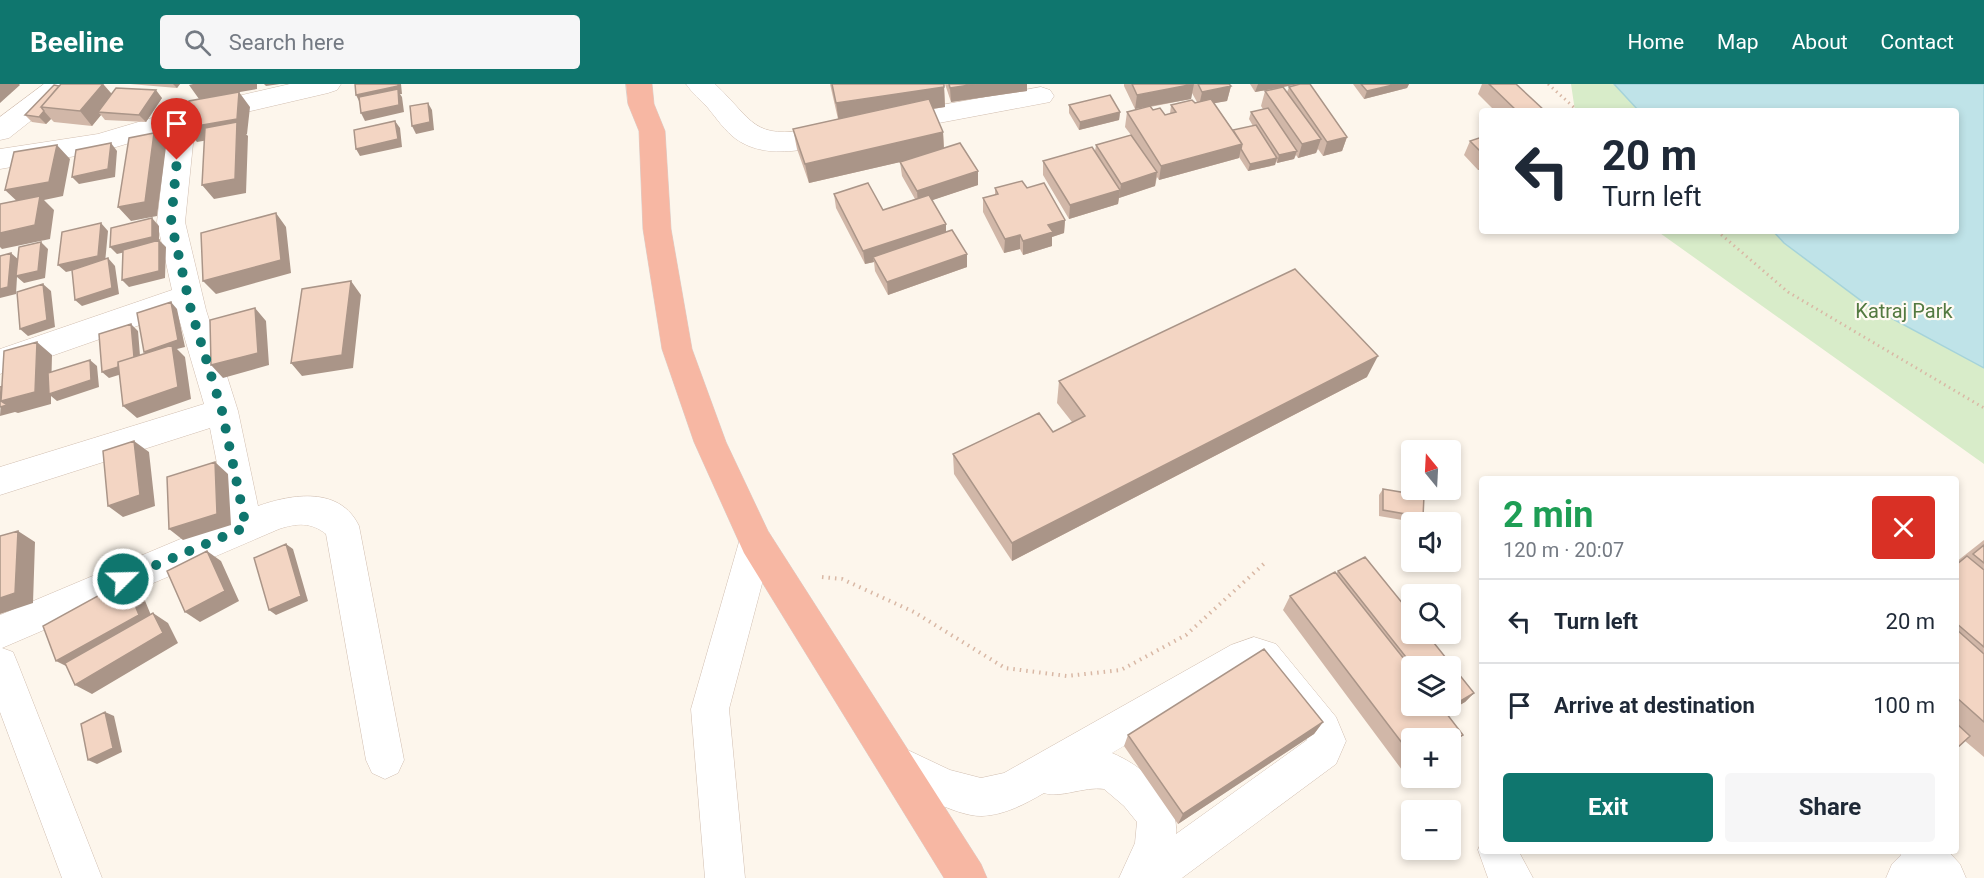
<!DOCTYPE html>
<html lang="en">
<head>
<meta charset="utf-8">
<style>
  :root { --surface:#fff; --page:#f6f6f7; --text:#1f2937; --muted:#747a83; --line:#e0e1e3; --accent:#0f766e }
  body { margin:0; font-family:Roboto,sans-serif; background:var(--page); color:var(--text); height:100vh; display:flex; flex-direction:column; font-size:22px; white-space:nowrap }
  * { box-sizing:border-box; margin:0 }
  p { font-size:20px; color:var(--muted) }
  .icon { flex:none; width:33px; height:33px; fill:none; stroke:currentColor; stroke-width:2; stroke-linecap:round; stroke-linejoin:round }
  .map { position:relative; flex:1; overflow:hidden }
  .side { position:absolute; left:1479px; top:392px; width:480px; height:378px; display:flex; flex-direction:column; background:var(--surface); border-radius:6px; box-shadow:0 3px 9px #0003 }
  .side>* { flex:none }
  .banner { position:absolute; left:1479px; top:24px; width:480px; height:126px; border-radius:6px; box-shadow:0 3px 9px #0003; background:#fff; color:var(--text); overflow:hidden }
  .needle { width:39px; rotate:342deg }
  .tools { position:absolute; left:1401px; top:356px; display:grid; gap:12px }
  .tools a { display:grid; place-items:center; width:60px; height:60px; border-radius:6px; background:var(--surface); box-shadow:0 3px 9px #0003; font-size:30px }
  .pin { position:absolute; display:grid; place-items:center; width:51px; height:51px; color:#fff; margin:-62px -26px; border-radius:50% 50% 50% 0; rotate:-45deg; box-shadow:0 0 6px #0007 }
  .pin .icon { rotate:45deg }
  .me { position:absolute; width:66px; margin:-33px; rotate:67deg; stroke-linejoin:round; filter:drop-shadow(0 0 4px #0008) }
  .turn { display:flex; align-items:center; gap:21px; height:126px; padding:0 24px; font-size:27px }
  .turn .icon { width:78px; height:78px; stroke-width:2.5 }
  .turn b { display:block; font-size:42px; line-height:51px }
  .round { display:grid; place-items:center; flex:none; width:63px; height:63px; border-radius:6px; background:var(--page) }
  .overview { display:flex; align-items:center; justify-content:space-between; height:102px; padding:0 24px }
  h1 { font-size:36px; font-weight:700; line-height:45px; color:#1e9e55 }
  .primary-button { display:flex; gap:12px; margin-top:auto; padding:12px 24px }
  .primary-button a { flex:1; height:69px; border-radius:6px; background:var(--accent); color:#fff; font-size:24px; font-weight:700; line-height:69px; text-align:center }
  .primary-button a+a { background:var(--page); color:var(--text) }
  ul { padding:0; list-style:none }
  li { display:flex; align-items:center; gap:18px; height:84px; padding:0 24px; border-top:2px solid var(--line) }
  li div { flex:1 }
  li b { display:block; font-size:22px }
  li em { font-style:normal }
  header { display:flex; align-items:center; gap:36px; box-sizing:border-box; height:84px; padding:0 30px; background:var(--accent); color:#fff }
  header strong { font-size:28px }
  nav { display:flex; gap:33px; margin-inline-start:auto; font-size:21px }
  .search { width:420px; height:54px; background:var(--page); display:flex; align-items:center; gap:15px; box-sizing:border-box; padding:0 21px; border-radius:6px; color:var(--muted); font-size:22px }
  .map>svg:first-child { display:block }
  .green { fill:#d8ecc9 }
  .water { fill:#bfe3e8; stroke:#a5d3da; stroke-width:1.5 }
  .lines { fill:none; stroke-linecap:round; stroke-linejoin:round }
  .minor-casing { stroke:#d1beb0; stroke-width:1 }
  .highway-casing { stroke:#dad1cd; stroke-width:1 }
  .path-far1 { stroke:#d9b8a5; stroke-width:3; stroke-dasharray:1.5 4; stroke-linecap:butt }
  .path { stroke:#d9b8a5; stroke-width:4; stroke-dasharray:1.5 5; stroke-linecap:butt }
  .minor { fill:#fff; fill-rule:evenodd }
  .highway { fill:#f7b7a3; fill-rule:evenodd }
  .wall { fill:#d1b7a8; fill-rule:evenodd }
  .shaded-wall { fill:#aa9588 }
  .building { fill:#f3d5c3; stroke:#aa9588; stroke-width:1.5 }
  .route { stroke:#0f766e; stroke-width:10; stroke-dasharray:0 18 }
  .labels { text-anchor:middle; stroke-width:4.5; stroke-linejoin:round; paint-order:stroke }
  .park-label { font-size:20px; fill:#537a41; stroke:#fffaf3 }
</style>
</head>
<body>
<header>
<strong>Beeline</strong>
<div class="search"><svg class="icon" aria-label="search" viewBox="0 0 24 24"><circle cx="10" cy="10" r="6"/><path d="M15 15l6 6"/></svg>Search here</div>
<nav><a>Home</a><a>Map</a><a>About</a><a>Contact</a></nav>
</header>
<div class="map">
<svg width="1984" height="794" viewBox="0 0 1984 794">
  <rect width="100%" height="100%" fill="#fdf6ec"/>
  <path class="green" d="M1571 0H1984V380L1657 147H1956V27H1575Z"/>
  <path class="water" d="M1614 0H1984V284L1867 221 1784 159 1773 147H1956V27H1639Z"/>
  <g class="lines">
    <defs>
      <path id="minor" d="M44 0H74L70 6 9 54 0 56V33Z
        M290 0H341L337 6 328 9 195 40 185 138 206 226 238 327 258 422C292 410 340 402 359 442L404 676 398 689 385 695 372 689 366 676 326 450C311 438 297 439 279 445L2 564 13 568 18 580 102 794H62L0 628V531L228 435 210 344 0 411V383L204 320 177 228 0 290V265L172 206 157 138 167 48 99 68 0 85V65L98 50 182 25Z
        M686 0H715C754 37 752 56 813 45 826 42 837 38 849 41L853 48 849 55C815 64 768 78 736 55 725 47 717 35 708 24 701 16 692 9 686 0Z
        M1041 3 1050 6 1054 12 1050 18 891 48 882 45 878 39 882 33 891 30Z
        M756 443 768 447 773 458 729 625 745 794H705L691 625 739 458 744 447Z
        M1254 553 1276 560 1336 633 1346 657 1336 680 1182 794H1119L1135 759 1137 738 1124 722 1104 705C1084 702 1059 715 1044 709 1025 720 1005 731 982 732 956 733 906 704 882 692L876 679 882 666 895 660 950 686 981 694 1004 689 1231 561ZM1253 587 1307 656 1176 750C1179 712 1143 682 1112 669Z
        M1482 757V766H1518L1533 794H1488L1478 766Z
        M1899 766H1947L1960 780 1966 794H1886L1892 780 1901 771Z"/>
      <path id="highway" d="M626 0H652L654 20 665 47 671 145 692 265 726 358 768 447 981 780 987 794H944L744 469 694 358 662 265 643 145 639 47 628 20Z"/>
    </defs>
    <use href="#minor" class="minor-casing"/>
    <use href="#highway" class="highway-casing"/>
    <path class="path-far1" d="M1548 0 1578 27
      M1717 147 1788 208 1984 324"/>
    <path class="path" d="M822 493 842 495 914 528 1005 584 1067 592 1121 586 1186 551 1267 477"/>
    <use href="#minor" class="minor"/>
    <use href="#highway" class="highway"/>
  </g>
  <path class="wall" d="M103 0 112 10 162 14 146 38 105 36 101 31 92 42 54 38 51 35 46 40 32 38 25 31 59 2Z
    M130 0H180L177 4Z
    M830 0H944L945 23 933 25 943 48 944 64 978 101 932 116 946 148 967 170V183L888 211 875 187 874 178 865 180 836 124 834 110 883 126 915 115 902 92 900 78 809 99 797 65 793 45 838 35Z
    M945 0H1027V7L951 18Z
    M1124 0H1229L1231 2 1227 17 1214 19 1233 46 1253 42 1249 35 1251 28 1263 25 1261 22 1265 7 1283 3 1255 8 1250 0H1299L1283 3 1287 8 1289 3 1347 53 1342 67 1323 72 1318 65 1316 69 1298 74 1296 71 1294 75 1277 79 1276 77 1275 81 1248 87 1239 73V74L1159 96 1157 93 1155 102 1119 114 1118 120 1069 135 1043 91V77L1095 67 1096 61 1131 51 1125 43 1127 28 1146 23 1135 25 1124 2ZM1192 9 1197 18 1171 21 1170 30 1165 31 1153 26 1150 23 1191 15Z
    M1353 0H1409L1407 4 1364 15Z
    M1482 0H1516L1545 27H1495L1478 10Z
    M1069 21 1120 28 1119 36 1079 46 1069 29Z
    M1482 53V84L1478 86 1464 71 1470 57Z
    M995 104H1027L1065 136 1064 149 1052 153V162L1023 171 1020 165 1004 169 983 128V114L995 111Z
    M1367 293 1012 477 954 390 953 370 1053 348 1072 338 1057 319 1059 297Z
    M1383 405 1423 433 1420 438H1414L1379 432V411Z
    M1984 456V673L1965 657 1956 665V478Z
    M1365 473 1412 531V549H1426L1474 609 1465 618 1446 629 1463 651 1450 662V654H1412V686L1405 690 1283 526 1290 512 1335 488 1336 490 1338 487ZM1412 582H1450V621H1412Z
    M1323 638 1314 650 1178 740 1124 662 1128 651Z"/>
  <path class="shaded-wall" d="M0 0H19L20 1 0 19Z
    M103 0 115 14 98 28 101 31 92 42 80 27Z
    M173 0H180L177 4Z
    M193 0H257V5L199 15 189 1Z
    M264 0H280L266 2Z
    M398 0H401L402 10H400L402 13 404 28 365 37 361 29 360 19 356 11Z
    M976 0H1027V7L951 18 950 4Z
    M1194 0 1191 15 1135 25 1137 11Z
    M1258 0H1299L1255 8Z
    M1397 0H1409L1407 4 1364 15 1367 7Z
    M1231 2 1227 17 1199 22 1202 8Z
    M944 3 945 23 839 39 836 19Z
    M156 6 162 14 146 38 139 31Z
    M239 8 250 23 247 50H246L248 52 246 109 214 115 202 101 237 51 197 58 185 44Z
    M428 19 432 26 434 46 416 50 412 42Z
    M44 27 51 35 46 40 39 33Z
    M1120 28 1119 36 1079 46 1080 38Z
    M395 37 400 44 402 63 360 72 356 65Z
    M943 48 944 68 809 99 805 80Z
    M154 49 166 63 157 132 131 137 118 123Z
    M1347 53 1342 67 1323 72 1327 58Z
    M1321 55 1316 69 1298 74 1302 60Z
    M111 59 117 67 115 93 79 100 72 93Z
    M1242 60 1239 74 1159 96 1161 82Z
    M57 61 70 75 63 112 44 116 54 126 50 155 2 165 0 163V149L20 120 5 106Z
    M1297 67 1294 75 1277 79 1279 71Z
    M1277 74 1275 81 1248 87 1250 80Z
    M1482 78V84L1478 86Z
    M978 87V101L918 121 917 107Z
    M1157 88 1155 102 1119 114 1121 100Z
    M1120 106 1118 120 1069 135 1070 121Z
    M276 129 286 143 291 189 216 210 203 197Z
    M152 134 159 142V160L117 170 110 163Z
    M1065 136 1064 149 1052 153V162L1023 171V157L1048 141Z
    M101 139 108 147 105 179 66 188 58 181Z
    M946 140V154L873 173 874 178 865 180 863 167Z
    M1020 151V165L1004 169 1005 155Z
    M159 156 166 163 165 194 129 203 122 196Z
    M41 158 48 165 45 194 24 199 17 193 16 210 0 214V205L11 169 19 176Z
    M967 170V183L888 211 887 198Z
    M108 174 115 182 119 210 82 222 75 216Z
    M351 197 361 211 353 284 302 292 291 279Z
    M43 200 51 207 55 243 28 252 20 245Z
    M171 218 177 225 185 263 177 265 185 273 191 315 137 334 123 322 151 274 144 268Z
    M255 224 266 237 269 281 223 294 211 281Z
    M131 240 138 247 141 284 109 294 102 288Z
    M37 258 52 271 51 310 90 276 97 282 99 303 57 317 51 312V320L18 329 15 328 0 332 1 317Z
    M1378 272 1367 293 1012 477V459Z
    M134 357 149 368 155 422 123 433 108 422Z
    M215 378 228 390 231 441 183 456 169 445Z
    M18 447 35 458 33 519 0 530V514Z
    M286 460 293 465 308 517 276 531 269 526Z
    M207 467 221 477 239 517 200 538 185 528Z
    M125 497 141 507 155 541 74 586 56 577Z
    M153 529 168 539 178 559 92 610 75 601Z
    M1474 609 1465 618 1438 634 1447 625Z
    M105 628 114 632 122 668 97 680 88 676Z
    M1323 638 1314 650 1178 740 1183 730Z
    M1463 651 1450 662V658Z"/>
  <path class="building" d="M61 0H103L80 27 41 23Z
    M355 0H398V2L356 11Z
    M832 0H944V3L836 19Z
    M949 0H976L950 4Z
    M1132 0H1194L1137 11Z
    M1198 0H1229L1231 2 1202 8Z
    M1300 0H1310L1347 53 1327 58 1289 3Z
    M1361 0H1397L1367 7Z
    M1489 0H1516L1545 27H1517Z
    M54 1 59 2 41 23 44 27 39 33 25 31Z
    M1283 3 1321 55 1302 60 1265 7Z
    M116 4 156 6 139 31 98 28Z
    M398 5 399 21 361 29 359 13Z
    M239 8 237 35 185 44 189 17Z
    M1110 11 1120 28 1080 38 1069 21Z
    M929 15 943 48 805 80 793 45Z
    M1211 15 1242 60 1161 82 1127 28 1150 22 1153 26 1160 24 1165 31 1176 28 1171 21 1192 16 1195 19Z
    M428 19 430 38 412 42 410 22Z
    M1268 24 1297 67 1279 71 1251 28Z
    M395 37 398 55 356 65 354 46Z
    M237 38 235 95 202 101 205 44Z
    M1256 41 1277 74 1250 80 1241 65 1242 60 1233 46Z
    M154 49 145 118 118 123 129 54Z
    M1131 51 1157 88 1121 100 1096 61Z
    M1482 53V69L1470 57Z
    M111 59 108 85 72 93 76 66Z
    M960 59 978 87 917 107 900 78Z
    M57 61 49 98 5 106 14 68Z
    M1092 63 1120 106 1070 121 1043 77Z
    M1022 97 1027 104 1044 99 1065 136 1048 141 1053 148 1023 157 1020 151 1005 155 983 114 998 110 995 104Z
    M868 99 883 126 929 111 946 140 863 167 834 110Z
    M40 112 35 141 0 149V120Z
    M276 129 281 176 203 197 201 149Z
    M152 134V153L110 163 111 144Z
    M101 139 98 172 58 181 62 148Z
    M952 146 967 170 887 198 873 173Z
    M159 156V187L122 196 123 166Z
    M41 158 38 187 16 192 19 163Z
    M11 169 8 203 0 205V172Z
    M108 174 112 204 75 216 72 186Z
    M1295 185 1378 272 1012 459 953 370 1039 329 1053 348 1085 332 1059 297Z
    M351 197 342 271 291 279 302 205Z
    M43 200 47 236 20 245 17 208Z
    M171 218 178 256 144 268 137 229Z
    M255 224 258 269 211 281 210 236Z
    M131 240 134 273 118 278V283L102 288 99 250Z
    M37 258 35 308 1 317 4 267Z
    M172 261 178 303 123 322 118 278Z
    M90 276 91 296 49 310 48 289Z
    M2 302 1 317 7 321 0 323V303Z
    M134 357 140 411 108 422 103 367Z
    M215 378 217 430 169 445 167 393Z
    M1383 405 1424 412 1423 433 1383 426Z
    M18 447 15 509 0 514V452Z
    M286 460 301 512 269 526 254 474Z
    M1984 461V479L1973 470Z
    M207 467 225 507 185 528 167 487Z
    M1967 472 1984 486V563L1956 539V481Z
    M1365 473 1412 531V549H1426L1474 609 1447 625 1444 621H1450V582H1413L1338 487Z
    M1335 488 1412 585V621H1440L1463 651 1450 658V654H1412V672L1290 512Z
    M125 497 139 531 56 577 43 542Z
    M153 529 163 549 75 601 65 579Z
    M1956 545 1984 570V638L1956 613Z
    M1264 565 1323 638 1183 730 1128 651Z
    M105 628 113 664 88 676 81 640Z
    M1956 639 1970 652 1956 665Z"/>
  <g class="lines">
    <path class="route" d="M123 495 246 443 222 327 191 226 171 138 177 76"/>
  </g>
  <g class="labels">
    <g class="park-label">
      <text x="1904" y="234">Katraj Park</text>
    </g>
  </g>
</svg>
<div class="tools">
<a><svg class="needle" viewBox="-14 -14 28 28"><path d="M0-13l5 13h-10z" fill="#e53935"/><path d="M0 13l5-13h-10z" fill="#747a83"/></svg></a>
<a><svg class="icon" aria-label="sound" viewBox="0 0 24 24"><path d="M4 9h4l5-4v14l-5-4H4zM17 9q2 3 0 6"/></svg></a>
<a><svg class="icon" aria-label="search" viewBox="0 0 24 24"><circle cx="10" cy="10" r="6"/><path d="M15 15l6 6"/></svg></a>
<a><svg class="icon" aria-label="layers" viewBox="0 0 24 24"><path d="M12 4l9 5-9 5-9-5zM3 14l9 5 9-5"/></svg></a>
<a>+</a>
<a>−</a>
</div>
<div class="pin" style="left:177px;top:76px;background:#d93025"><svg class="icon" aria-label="arrive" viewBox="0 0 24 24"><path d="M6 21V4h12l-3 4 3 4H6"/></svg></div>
<svg class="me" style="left:123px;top:495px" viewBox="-20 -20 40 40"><circle r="17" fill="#0f766e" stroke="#fff" stroke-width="3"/><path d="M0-11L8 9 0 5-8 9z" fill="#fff"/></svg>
<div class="banner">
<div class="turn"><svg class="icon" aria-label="left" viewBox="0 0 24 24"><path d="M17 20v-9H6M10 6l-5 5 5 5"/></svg><div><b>20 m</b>Turn left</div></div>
</div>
<section class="side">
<div class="overview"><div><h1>2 min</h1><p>120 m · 20:07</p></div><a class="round" style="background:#d93025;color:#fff"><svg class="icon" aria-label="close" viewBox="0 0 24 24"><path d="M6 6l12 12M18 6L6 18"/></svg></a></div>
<ul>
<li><svg class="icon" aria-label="left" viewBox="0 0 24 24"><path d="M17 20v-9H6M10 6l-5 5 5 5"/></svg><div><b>Turn left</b></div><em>20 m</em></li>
<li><svg class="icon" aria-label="arrive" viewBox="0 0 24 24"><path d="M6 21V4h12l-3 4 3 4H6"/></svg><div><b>Arrive at destination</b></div><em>100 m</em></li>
</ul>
<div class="primary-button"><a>Exit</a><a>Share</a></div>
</section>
</div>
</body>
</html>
